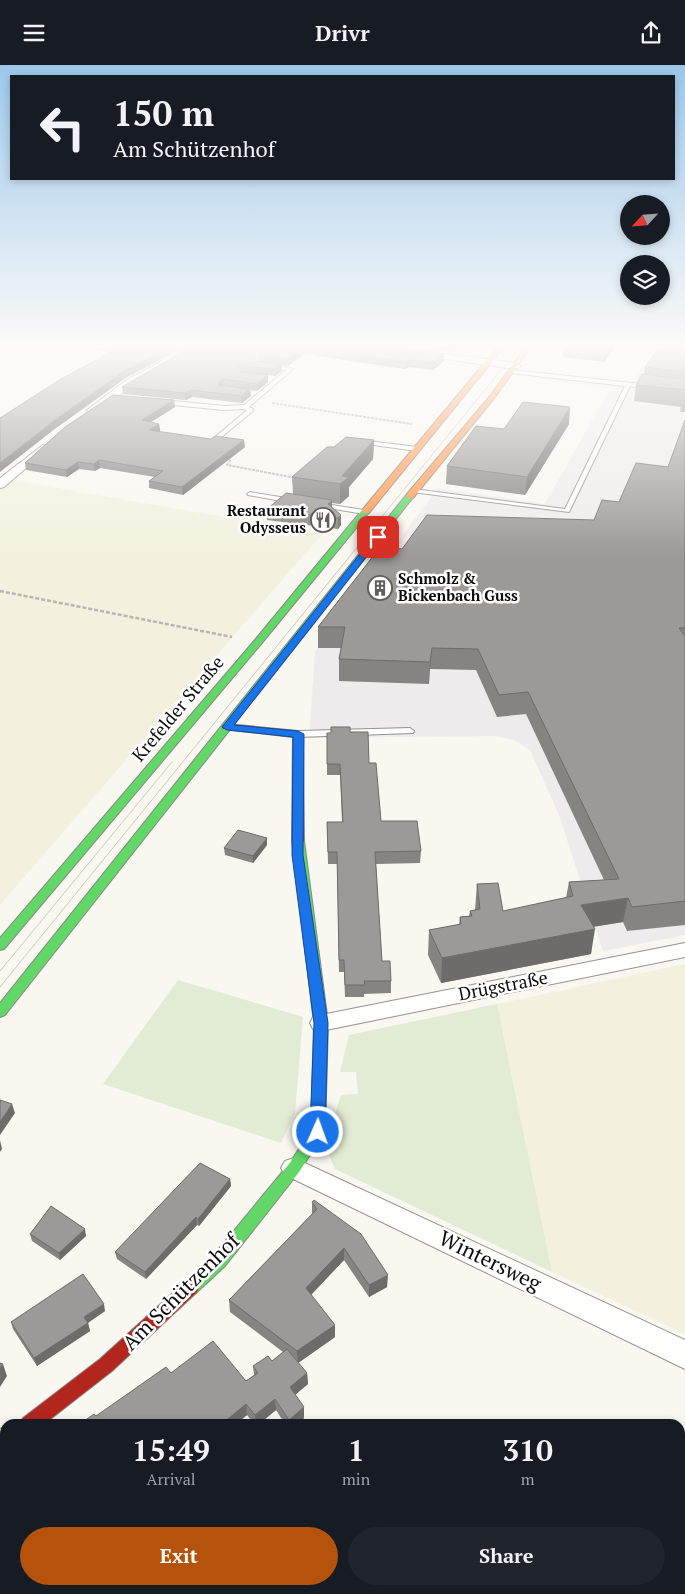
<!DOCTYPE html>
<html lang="en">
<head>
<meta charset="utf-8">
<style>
  :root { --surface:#171b24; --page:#20242c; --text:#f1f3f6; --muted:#9ea1a6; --accent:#b45309 }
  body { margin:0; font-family:"PT Serif",serif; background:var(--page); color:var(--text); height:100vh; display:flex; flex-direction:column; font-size:19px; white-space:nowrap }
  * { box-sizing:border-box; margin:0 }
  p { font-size:16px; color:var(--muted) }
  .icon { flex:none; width:28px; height:28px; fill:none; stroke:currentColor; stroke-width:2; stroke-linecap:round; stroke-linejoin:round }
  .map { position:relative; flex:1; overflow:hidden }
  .sheet { position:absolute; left:0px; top:1354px; width:685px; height:176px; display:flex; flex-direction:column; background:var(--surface); border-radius:15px 15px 0 0; box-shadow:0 2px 8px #0003 }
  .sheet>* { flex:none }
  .top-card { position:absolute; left:10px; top:10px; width:665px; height:105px; border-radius:0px; box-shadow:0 2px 8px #0003; background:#171b24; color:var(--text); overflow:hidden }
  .needle { width:32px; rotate:244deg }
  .controls { position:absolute; left:620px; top:130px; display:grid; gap:10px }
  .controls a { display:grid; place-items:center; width:50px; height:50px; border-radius:50%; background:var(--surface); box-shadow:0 2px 8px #0003; font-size:25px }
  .pin { position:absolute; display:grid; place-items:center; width:42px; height:42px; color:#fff; margin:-21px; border-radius:10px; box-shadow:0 2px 8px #0006 }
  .me { position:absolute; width:55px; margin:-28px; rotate:2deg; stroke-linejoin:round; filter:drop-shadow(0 0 4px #0008) }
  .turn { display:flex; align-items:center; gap:18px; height:105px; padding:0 20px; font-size:22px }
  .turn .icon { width:65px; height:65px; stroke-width:2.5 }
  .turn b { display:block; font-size:35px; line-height:42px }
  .eta { display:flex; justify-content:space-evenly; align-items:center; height:85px; text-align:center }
  .eta b { font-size:30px; font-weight:600; line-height:35px }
  .cta { display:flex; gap:10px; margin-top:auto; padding:10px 20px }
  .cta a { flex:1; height:58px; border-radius:30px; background:var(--accent); color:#fff; font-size:20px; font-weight:600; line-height:58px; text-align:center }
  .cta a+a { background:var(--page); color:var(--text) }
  header { display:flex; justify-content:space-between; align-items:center; height:65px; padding:0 20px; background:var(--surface); font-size:22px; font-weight:600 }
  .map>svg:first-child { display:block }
  .industrial { fill:#efebec }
  .farmland { fill:#f3f1de }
  .green { fill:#e2ebd3 }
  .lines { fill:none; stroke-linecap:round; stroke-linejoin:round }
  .lane-casing { stroke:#92928f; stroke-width:2 }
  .street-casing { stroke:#92928f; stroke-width:2 }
  .fast-casing { stroke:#898885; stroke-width:2 }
  .slow-casing { stroke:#898885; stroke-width:2 }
  .jam-casing { stroke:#898885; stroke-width:2 }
  .path-far1 { stroke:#b7b6b5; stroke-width:2; stroke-dasharray:3 1; stroke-linecap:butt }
  .path { stroke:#b7b6b5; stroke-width:2.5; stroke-dasharray:4 2; stroke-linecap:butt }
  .lane { fill:#fefefd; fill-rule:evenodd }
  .street { fill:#fefefd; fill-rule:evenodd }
  .fast { fill:#63d668; fill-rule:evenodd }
  .slow { fill:#ff974d; fill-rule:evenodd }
  .jam { fill:#b3261e; fill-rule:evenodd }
  .tram { stroke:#d3c7c6; stroke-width:1 }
  .wall { fill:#868481 }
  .shaded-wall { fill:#6d6c69 }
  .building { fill:#9c9a96; stroke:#6d6c69 }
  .route { fill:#1a73e8; stroke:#114b97 }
  .labels { text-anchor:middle; stroke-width:5; stroke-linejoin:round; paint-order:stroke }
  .far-poi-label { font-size:15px; font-weight:bold; fill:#0c0c0c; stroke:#fff; text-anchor:end }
  .street-label { font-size:18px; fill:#0c0c0c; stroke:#fff }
  .near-street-label { font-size:21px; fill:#0c0c0c; stroke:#fff }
</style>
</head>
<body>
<header><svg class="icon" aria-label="menu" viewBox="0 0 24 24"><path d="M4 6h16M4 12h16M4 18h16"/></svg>Drivr<svg class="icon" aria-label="share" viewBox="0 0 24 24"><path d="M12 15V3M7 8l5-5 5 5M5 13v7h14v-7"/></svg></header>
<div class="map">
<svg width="685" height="1529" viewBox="0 0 685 1529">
  <rect width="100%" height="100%" fill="#f8f7f0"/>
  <path class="industrial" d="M662 278H685V870L603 886 559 750 530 685 514 675 494 671 309 673 315 587 438 423 545 439 610 323 521 312 527 305 632 315Z"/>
  <path class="farmland" d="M11 415 322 469 0 840V422Z
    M685 899V1269L552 1207 497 939Z"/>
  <path class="green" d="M178 915 303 952 295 1048 281 1078 103 1019Z
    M497 939 552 1207 335 1104 325 1080 341 1030 358 1029 356 1007H340L349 970Z"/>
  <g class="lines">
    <defs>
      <path id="lane" d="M269 299 293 304 249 342 253 344V346L219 374 214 373 247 345 244 344 224 345 163 339 160 337 163 335 224 341 244 340 286 305 267 302 266 301Z
        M512 305 650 320 653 322 650 324 630 321 569 447 412 427 411 426 414 424 565 444 625 321 510 308V306Z
        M361 375 417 382 420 384 417 386 359 378V376Z
        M250 427 292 434 295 436 292 438 248 430 247 429Z
        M319 438 364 445 367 447 364 449 317 441 316 440Z
        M410 663 414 666 413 668 298 672 293 669 298 666Z"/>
      <path id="street" d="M196 278H208L136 318 96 347H88L87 345 128 314Z
        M419 285 516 298 521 301 516 304 416 290V286Z
        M43 380 47 381V385L4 422 0 423V413Z
        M685 878V892L321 966 313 964 310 958 313 952 321 950Z
        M294 1093 685 1275V1304L285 1110 281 1103 285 1096Z
        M5 1362V1393L0 1395V1364Z"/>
      <path id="fast" d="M407 429 414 431 5 950 0 952V938Z
        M363 444 370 446 261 579 4 884 0 885V873L255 575Z
        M298 772 304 776 328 958 325 1067 299 1107 225 1201 197 1227 191 1229 185 1227 183 1222 185 1217 213 1191 289 1099 311 1066 314 958 292 776Z"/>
      <path id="slow" d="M501 278H507L369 448H363V444Z
        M528 278H534L495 332 413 433H407V429L491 330Z"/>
      <path id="jam" d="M227 659 298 666 303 669 304 776 302 779H294L292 776 293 672 223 664 222 662 223 660Z
        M191 1215 197 1217 199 1222 197 1227 112 1306 44 1359H20L23 1353 100 1294 185 1217Z"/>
    </defs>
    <use href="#lane" class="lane-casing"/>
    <use href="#street" class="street-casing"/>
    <use href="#fast" class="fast-casing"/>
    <use href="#slow" class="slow-casing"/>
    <use href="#jam" class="jam-casing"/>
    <path class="path-far1" d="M272 338 412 359
      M228 393 231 394 227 400 296 413"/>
    <path class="path" d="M0 526 232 572"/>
    <use href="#lane" class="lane"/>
    <use href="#street" class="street"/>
    <use href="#fast" class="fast"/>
    <use href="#slow" class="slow"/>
    <use href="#jam" class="jam"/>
    <path class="tram" d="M0 906 172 697
      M0 922 523 278"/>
  </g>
  <path class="wall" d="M93 278H191L127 312 56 363 112 287 94 284Z
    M198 278H366L444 296 433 305 409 302 405 304 304 289 288 301 281 300 282 306 275 311 268 310V317L257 326 250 325 251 331 242 338 192 332 186 335 123 329 122 322Z
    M389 278H464L454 287Z
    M546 278H619L604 297 562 292 563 287 568 281 546 279Z
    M636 278 685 279V347H680L681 342 634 336 636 320 644 309 645 302 661 281Z
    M174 335 175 342 151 357 159 359 160 366 159 367 245 382 183 430 149 423V416L155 412 100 403 95 406 79 404 67 412 26 405 25 398Z
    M685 355V860L627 866 623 857 593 862 591 889 441 918 428 890 429 865 459 860 460 852 469 851 470 846 475 845 477 819 503 846 566 833 569 817 604 815 526 649 497 652 476 605 430 604 429 619 339 616V594L341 583H318V562L402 484 594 455 668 402Z
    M569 359 525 430 446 419 447 401Z
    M374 375 373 394 349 422V431L340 439 332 438V442L341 450V460L338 464 267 455 266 445 293 429 292 412 334 382Z
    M350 667 369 698 381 756 421 786 420 798 376 799 382 896 391 916V928L364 929V932H345L344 907H339L337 799H328L327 757H342L340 710H327V668Z
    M267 780 253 798 225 790 224 783Z
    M230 1114 231 1121 199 1161 197 1160 146 1214 117 1194 115 1187Z
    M312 1137 387 1222 369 1232 344 1195 311 1230 335 1272 298 1298 307 1308 308 1319 295 1330 304 1353 298 1359H285L276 1345 259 1359H254L247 1350 236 1359H80L96 1351 171 1308 246 1316 254 1310 253 1301 272 1296 283 1287 230 1247 229 1235 312 1149Z
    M30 1169 86 1171 60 1195 32 1176Z
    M105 1246 88 1258 90 1266 37 1301 13 1264 11 1257Z
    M685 1399 680 1525V1413Z"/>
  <path class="shaded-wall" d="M178 278H191L127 312 56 363 0 407V398L55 355 126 305Z
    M457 278H464L454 287V281Z
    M616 278H619L604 297V292Z
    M303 282 304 289 288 301V294Z
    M444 289V296L433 305V298Z
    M409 295V302L405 304 406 297Z
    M281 299 282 306 275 311V304Z
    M268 310V317L257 326V319Z
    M223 314V321L218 325V318Z
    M250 324 251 331 242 338 241 331Z
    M191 325 192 332 186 335 185 328Z
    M174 335 175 342 143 362 142 355Z
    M570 342 569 359 525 430 527 412Z
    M159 359 160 366 150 372 149 365Z
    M244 375 245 382 183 430 182 422Z
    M374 375 373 394 349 422V431L340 439V419L342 411Z
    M99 395 100 403 95 406 94 399Z
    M78 397 79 404 67 412 66 405Z
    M332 435V446L328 439Z
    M341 450V460L338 464V453Z
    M432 583 430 604 429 619 430 597Z
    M267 773V780L253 798V791Z
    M628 833 623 857 577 864 581 840Z
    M595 864 591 889 441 918 442 893Z
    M12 1039 15 1048 0 1070V1057Z
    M0 1075 2 1084 0 1087Z
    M230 1114 231 1121 199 1161 198 1154Z
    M196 1152 197 1160 146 1214 145 1207Z
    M85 1164 86 1171 60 1195 59 1188Z
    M344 1183V1195L306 1235V1223Z
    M388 1210 387 1222 369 1232V1220Z
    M104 1239 105 1246 86 1259 84 1252Z
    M88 1258 90 1266 37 1301 34 1293Z
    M335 1260V1272L298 1298 297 1286Z
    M3 1299 7 1311 0 1322V1303Z
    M307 1308 308 1319 291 1333 290 1322Z
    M275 1334 276 1345 259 1359H256L255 1350Z
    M246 1339 247 1350 236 1359H222Z
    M304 1342V1353L298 1359H290L289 1355Z
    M5 1477V1490L0 1494V1481Z
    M62 1525H73L68 1529H63Z"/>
  <path class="building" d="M97 278H178L126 305 55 355 0 398V353L61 314 121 282Z
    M198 278H366L444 289 433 298 409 295 406 297 303 282 288 294 259 291V296L281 299 275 304 239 301V304L242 307 268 310 257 319 223 314 218 318 219 320 250 324 241 331 191 325 185 328 122 322Z
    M437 278H457L454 281Z
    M571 278H616L604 292 563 287Z
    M663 278 685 279V307L645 302Z
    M642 309 685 314V325L636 320Z
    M113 330 174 335 142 355 159 359 149 365 211 374 215 371 244 375 182 422 149 416 163 406 99 395 94 399 78 397 66 405 25 398 65 362Z
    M523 337 570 342 527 412 447 401 476 361 504 364Z
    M685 355V563H679L685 571V836L632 842 628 833 581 840 595 864 442 893 429 865 461 859 460 852 472 851 470 846 480 844 477 819 498 818 503 846 573 831 569 817 619 814 528 627 499 630 478 584 432 583 430 597 339 594 345 562H318L381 481 402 484 427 450 594 455 602 435 619 437 636 398 668 402Z
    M346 372 374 375 342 411 349 412 340 419 292 412 327 382H334Z
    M286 428 332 435 328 439 341 450 338 453 266 445Z
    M331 662H350V667H368L369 698H376L381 756H417L421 786 375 787 382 896H390L391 916H364L365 920H345L344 895H339L337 787H328L327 757H343L340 699H327V668H331Z
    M238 765 267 773 253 791 224 783Z
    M0 1035 12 1039 0 1057Z
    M200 1098 230 1114 198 1154 196 1152 145 1207 115 1187Z
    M314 1135 361 1169 388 1210 369 1220 344 1183 306 1223 335 1260 297 1286 229 1235 317 1144 312 1137Z
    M51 1141 85 1164 59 1188 30 1169Z
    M83 1209 104 1239 84 1252 88 1258 34 1293 11 1257Z
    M213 1276 246 1316 258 1308 253 1301 268 1291 272 1296 287 1284 307 1308 290 1322 304 1342 289 1355 275 1334 255 1350 246 1339 222 1359H80L94 1349 96 1351 166 1302 171 1308Z
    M0 1298 3 1299 0 1303Z
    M685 1399V1529H619L624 1525H680V1438L684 1434 680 1430V1413Z
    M5 1414V1477L0 1481V1417Z"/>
  <linearGradient id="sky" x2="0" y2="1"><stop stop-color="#9cc7ea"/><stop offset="0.57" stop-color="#fcfbf8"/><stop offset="1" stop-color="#fcfbf8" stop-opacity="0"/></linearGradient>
  <rect width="685" height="492" fill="url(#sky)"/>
  <path class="route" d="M375 470 382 472 234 660 298 666 304 669 303 790 328 958 325 1067 323 1071 318 1073 313 1071 310 1067 314 958 292 790 293 672 227 665 222 662Z"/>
  <defs>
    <symbol id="restaurant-ring" viewBox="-11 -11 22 22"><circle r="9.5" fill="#fff" stroke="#5f5e5c" stroke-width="1.5"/><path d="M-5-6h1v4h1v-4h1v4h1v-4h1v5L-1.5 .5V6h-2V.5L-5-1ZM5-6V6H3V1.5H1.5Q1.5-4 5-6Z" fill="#5f5e5c"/></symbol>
    <symbol id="building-ring" viewBox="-11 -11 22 22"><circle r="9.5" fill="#fff" stroke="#5f5e5c" stroke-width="1.5"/><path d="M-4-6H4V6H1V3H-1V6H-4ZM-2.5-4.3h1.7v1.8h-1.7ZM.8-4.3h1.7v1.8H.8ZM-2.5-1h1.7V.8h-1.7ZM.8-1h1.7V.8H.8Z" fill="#5f5e5c"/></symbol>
  </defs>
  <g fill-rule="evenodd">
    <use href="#restaurant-ring" x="309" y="441" width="28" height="28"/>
    <use href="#building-ring" x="366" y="509" width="28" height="28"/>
  </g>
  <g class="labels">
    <g class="far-poi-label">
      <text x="306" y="451">Restaurant<tspan x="306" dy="17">Odysseus</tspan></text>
      <text x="398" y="519" text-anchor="start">Schmolz &amp;<tspan x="398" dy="17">Bickenbach Guss</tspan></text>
    </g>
    <g class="street-label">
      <text transform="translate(178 644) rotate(-50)" y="6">Krefelder Straße</text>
      <text transform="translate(503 921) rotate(-11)" y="6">Drügstraße</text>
    </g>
    <g class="near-street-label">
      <text transform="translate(490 1196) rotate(26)" y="7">Wintersweg</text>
      <text transform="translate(181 1227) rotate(-45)" y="7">Am Schützenhof</text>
    </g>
  </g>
</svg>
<div class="controls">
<a><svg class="needle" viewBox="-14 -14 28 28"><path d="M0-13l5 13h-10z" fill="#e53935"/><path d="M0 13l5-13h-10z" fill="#9ea1a6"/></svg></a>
<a><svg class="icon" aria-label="layers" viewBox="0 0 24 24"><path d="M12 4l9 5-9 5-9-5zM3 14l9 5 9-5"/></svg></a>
</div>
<div class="pin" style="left:378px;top:472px;background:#d93025"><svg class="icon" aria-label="arrive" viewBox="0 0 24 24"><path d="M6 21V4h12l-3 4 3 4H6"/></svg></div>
<svg class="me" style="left:318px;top:1067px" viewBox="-20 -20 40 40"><circle r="17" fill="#1a73e8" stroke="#fff" stroke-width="3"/><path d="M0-11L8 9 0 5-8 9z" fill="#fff"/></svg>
<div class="top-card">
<div class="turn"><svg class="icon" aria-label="left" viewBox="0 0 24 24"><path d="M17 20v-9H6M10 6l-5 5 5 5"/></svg><div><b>150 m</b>Am Schützenhof</div></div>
</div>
<section class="sheet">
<div class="eta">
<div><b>15:49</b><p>Arrival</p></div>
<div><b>1</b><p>min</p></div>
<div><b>310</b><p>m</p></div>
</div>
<div class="cta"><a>Exit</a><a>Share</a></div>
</section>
</div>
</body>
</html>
